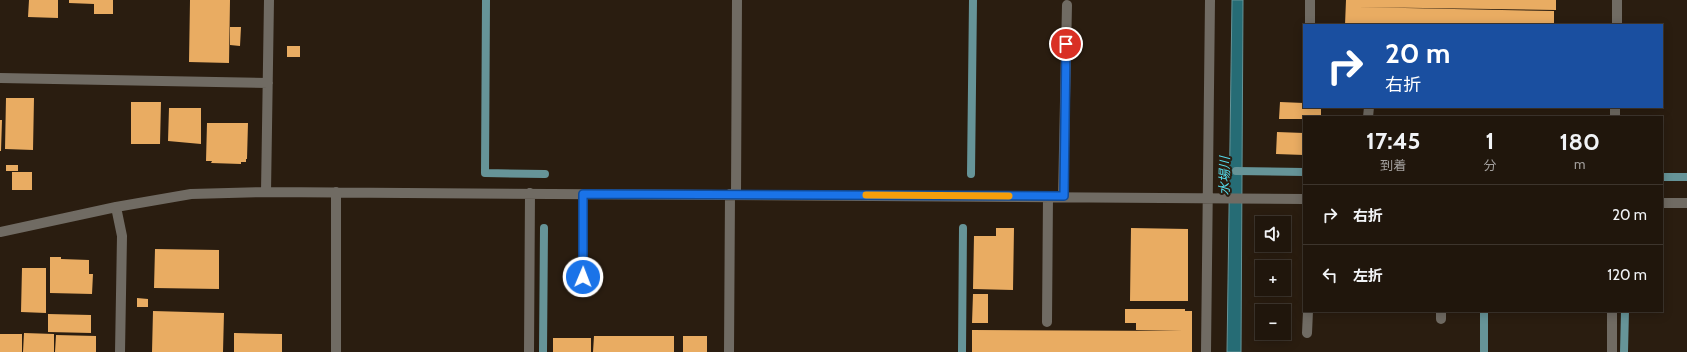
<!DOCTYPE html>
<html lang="ja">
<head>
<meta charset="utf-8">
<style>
  :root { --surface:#20160c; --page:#2d231a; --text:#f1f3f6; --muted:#a29f9d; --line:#3d352d }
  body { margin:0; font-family:Cabin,"Noto Sans JP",sans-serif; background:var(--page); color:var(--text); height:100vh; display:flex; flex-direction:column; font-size:15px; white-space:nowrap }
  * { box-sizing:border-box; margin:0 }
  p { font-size:13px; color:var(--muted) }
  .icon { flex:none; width:22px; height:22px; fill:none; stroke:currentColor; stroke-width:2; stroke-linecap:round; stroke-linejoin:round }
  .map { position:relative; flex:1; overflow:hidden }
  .details { position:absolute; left:1303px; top:116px; width:360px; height:196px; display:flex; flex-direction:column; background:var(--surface); border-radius:0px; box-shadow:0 2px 10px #0003,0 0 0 1px var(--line) }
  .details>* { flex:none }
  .guide { position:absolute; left:1303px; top:24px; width:360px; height:84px; border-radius:0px; box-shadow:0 2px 10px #0003,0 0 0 1px var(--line); background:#1a4fa0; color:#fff; overflow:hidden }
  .tools { position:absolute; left:1255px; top:216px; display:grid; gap:8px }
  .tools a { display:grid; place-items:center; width:36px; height:36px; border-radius:0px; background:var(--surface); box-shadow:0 2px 10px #0003,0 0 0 1px var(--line); font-size:20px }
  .pin { position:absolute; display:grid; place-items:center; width:34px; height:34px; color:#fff; margin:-17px; border:2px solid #fff; border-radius:50%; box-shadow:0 1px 4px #0007 }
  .me { position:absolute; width:44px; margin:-22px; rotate:1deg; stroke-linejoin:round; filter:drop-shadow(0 0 3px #0008) }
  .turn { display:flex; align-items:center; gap:14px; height:84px; padding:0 16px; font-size:18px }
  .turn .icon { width:52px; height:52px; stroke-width:2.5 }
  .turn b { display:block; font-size:28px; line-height:34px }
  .eta { display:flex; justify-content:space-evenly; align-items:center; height:68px; text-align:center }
  .eta b { font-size:24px; font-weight:700; line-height:28px }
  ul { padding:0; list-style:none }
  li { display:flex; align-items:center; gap:12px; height:60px; padding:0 16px; border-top:1px solid var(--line) }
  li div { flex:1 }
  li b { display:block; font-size:15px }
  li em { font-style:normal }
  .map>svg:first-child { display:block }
  .water { fill:#266c75; stroke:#669498 }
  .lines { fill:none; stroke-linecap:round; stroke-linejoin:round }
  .stream { stroke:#669498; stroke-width:8 }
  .building { fill:#e9ac62 }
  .minor { stroke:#706b63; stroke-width:10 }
  .route-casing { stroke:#114b97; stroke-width:10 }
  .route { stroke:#1a73e8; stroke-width:7 }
  .slow { stroke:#f59e0b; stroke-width:7 }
  .labels { text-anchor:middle; stroke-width:4; stroke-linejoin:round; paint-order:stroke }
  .water-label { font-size:13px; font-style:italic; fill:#56dced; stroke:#2a1d10 }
</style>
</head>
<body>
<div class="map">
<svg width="1687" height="352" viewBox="0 0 1687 352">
  <rect width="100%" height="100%" fill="#2a1d10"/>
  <path class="water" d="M1232 0H1243L1241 352H1227Z"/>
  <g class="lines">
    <path class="stream" d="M486 0 485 173 545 174
      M1236 171 1304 172
      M971 174 973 0
      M1662 177H1687
      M543 352 544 228
      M962 352 963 228
      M1484 352V311
      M1624 352 1625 311"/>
  </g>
  <path class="building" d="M29 0H58V18L28 17Z
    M69 0H113V14H94V4L69 3Z
    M190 0H230L229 63 189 62Z
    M1346 0H1556V10L1356 7 1554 11V25H1345Z
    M230 27H241L240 46 230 45Z
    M287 46H300V57H287Z
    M6 98H34L33 150 5 149Z
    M131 102H161L160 144H131Z
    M1280 102 1304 103V107H1321V117H1304V119H1279Z
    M169 108H201V144L168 141Z
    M0 120H2L1 151H0Z
    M207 123H248L247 159H246V162H241V164L211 163 212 161H206Z
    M1277 132 1304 133V155L1276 154Z
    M6 165H18V171H6Z
    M12 172H32V190H12Z
    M996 228H1014L1013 290 973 289 974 236H996Z
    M1131 228 1188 229V301H1130Z
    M155 249 219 250V289L154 288Z
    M50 257H61V259L89 260V274H93L92 294 50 293Z
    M22 268H46V313L21 312Z
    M973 294H988V323H972Z
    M137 298 148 299V307H137Z
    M1125 309H1185V311H1192V352H972V330L1183 331 1136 330V323H1125Z
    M153 311 224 313 223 352H152Z
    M48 314 91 315V333L48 332Z
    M24 333 54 334V352H23Z
    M234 333 282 334V352H234Z
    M0 334H22V352H0Z
    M56 335 96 336V352H55Z
    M594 336H674V352H593Z
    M683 336H707V352H683Z
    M553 338H591V352H553Z"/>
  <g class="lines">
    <path class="minor" d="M1310 25V0
      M1617 25V0
      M0 78 268 83
      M1368 117 1369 107
      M1615 117V107
      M266 192 269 0
      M736 194 737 0
      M1063 196 1067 5
      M1662 203H1687
      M116 207 122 236 120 352
      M0 232 116 207 191 194 266 192 1304 199
      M583 277V194
      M1441 319V311
      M1047 322 1048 196
      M1307 333 1308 311
      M336 352V192
      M529 352 530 193
      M729 352 730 194
      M1206 352 1210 0
      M1612 352V311"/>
  </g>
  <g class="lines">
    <defs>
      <path id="route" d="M583 277V194L1064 196 1066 44"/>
    </defs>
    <use href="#route" class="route-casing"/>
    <use href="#route" class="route"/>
    <path class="slow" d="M866 195 1009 196"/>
  </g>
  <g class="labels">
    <g class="water-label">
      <text transform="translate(1224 176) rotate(-89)" y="5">水場川</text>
    </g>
  </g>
</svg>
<div class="tools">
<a><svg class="icon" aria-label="sound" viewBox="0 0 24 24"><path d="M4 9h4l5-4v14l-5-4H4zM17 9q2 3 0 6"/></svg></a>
<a>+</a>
<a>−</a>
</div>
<div class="pin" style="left:1066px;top:44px;background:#d93025"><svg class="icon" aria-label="arrive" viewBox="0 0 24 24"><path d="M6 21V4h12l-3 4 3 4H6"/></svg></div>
<svg class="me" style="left:583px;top:277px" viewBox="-20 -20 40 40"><circle r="17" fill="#1a73e8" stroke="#fff" stroke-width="3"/><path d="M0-11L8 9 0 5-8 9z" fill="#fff"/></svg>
<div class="guide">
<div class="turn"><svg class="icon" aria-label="right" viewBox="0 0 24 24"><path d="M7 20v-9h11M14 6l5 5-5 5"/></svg><div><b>20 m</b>右折</div></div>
</div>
<section class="details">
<div class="eta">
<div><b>17:45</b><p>到着</p></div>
<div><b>1</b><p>分</p></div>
<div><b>180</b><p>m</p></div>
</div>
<ul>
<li><svg class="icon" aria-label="right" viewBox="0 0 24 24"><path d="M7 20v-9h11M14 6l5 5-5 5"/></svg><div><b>右折</b></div><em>20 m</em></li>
<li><svg class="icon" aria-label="left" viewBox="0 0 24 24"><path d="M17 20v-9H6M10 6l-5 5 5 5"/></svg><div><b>左折</b></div><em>120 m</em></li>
</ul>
</section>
</div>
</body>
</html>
